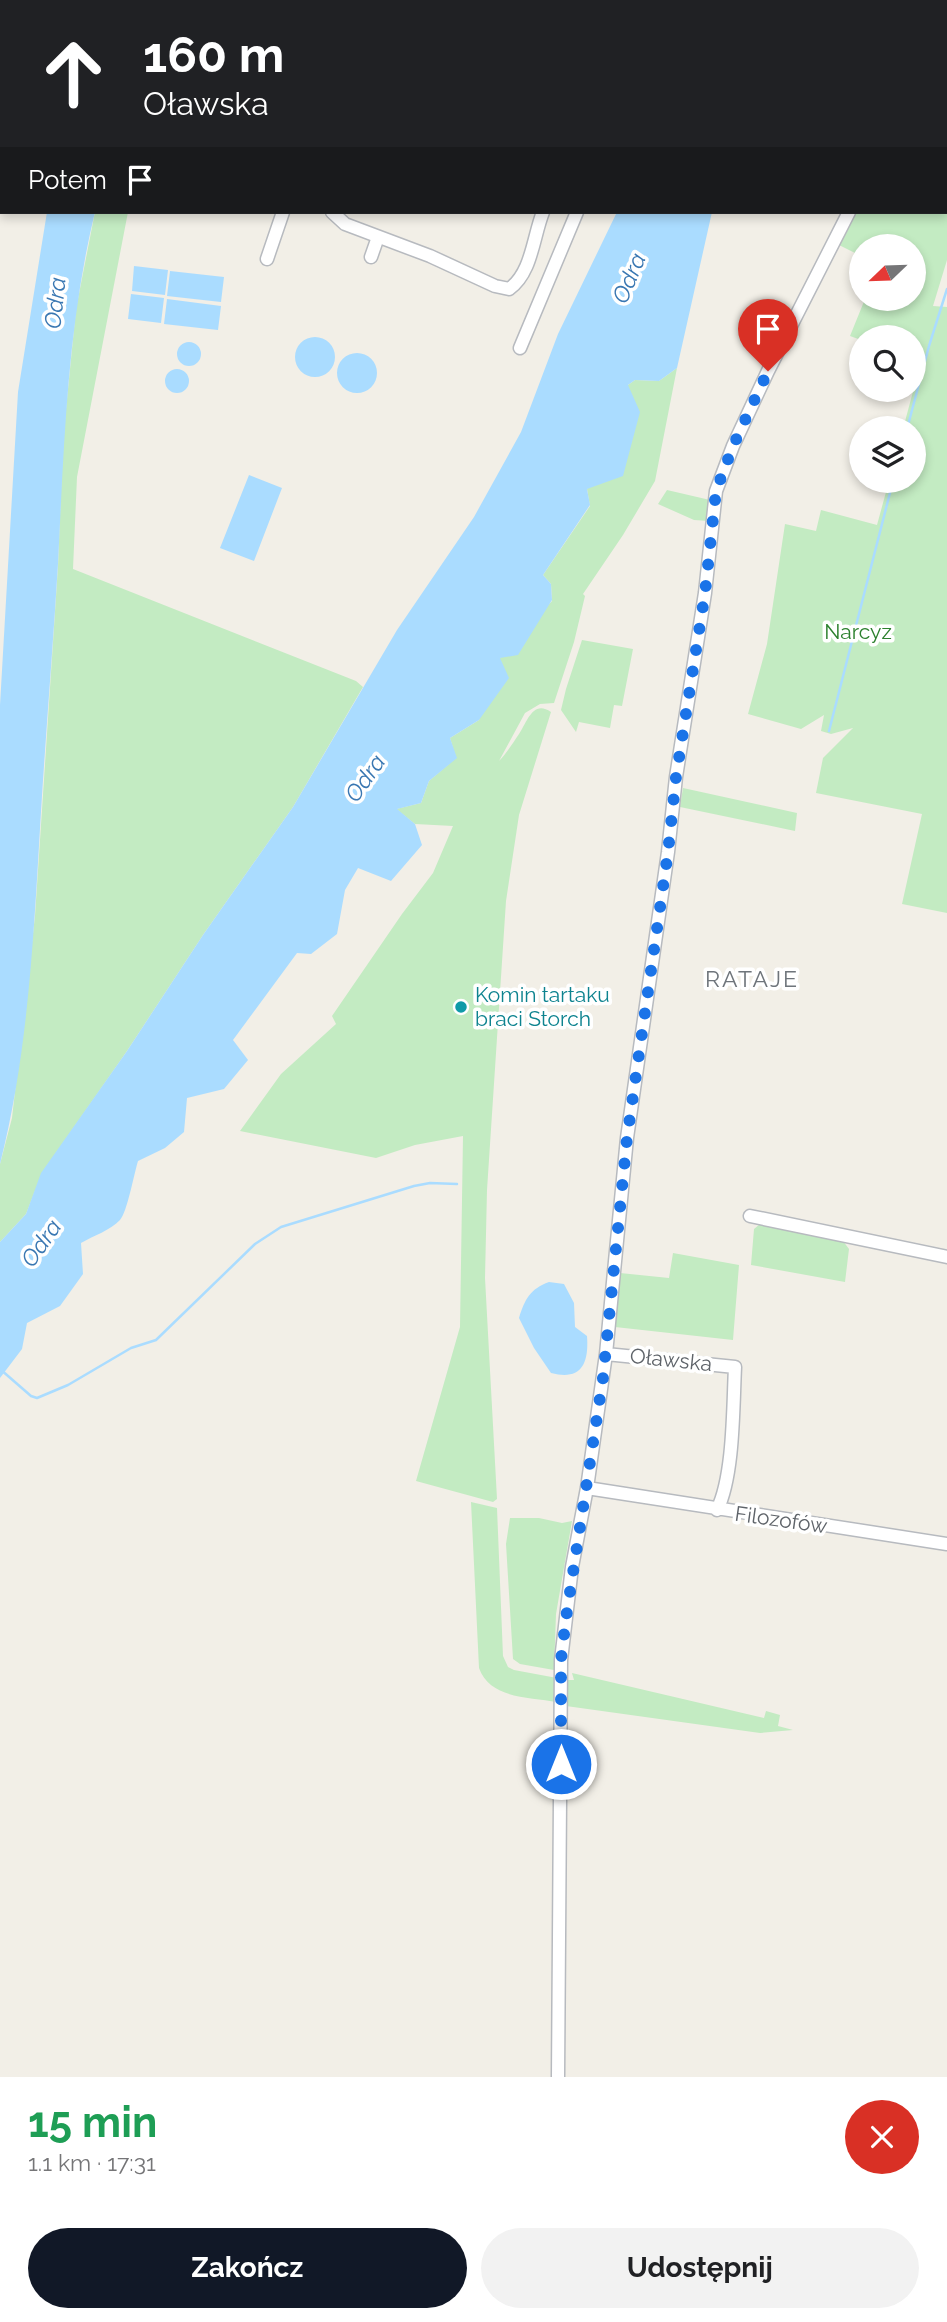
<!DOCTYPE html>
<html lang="pl">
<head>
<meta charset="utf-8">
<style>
  :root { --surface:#fff; --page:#f2f2f2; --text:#202124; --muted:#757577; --accent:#111827 }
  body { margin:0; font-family:Raleway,sans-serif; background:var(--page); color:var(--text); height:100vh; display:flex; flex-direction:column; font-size:26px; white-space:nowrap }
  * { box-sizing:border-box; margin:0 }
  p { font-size:23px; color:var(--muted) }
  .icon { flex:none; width:38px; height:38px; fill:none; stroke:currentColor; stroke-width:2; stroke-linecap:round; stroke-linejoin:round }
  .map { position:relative; height:2077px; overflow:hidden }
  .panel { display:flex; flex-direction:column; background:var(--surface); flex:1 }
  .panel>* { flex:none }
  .guide { position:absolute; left:0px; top:0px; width:948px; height:214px; box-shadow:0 4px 10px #0003; background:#202124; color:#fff; overflow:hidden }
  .needle { width:46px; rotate:247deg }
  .controls { position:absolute; left:849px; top:234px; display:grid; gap:14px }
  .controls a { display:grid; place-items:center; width:77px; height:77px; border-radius:50%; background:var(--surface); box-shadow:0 4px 10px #0003; font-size:35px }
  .pin { position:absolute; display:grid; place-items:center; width:60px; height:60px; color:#fff; margin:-72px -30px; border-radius:50% 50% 50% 0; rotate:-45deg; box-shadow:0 0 7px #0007 }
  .pin .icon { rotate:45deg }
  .me { position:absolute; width:77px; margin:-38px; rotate:0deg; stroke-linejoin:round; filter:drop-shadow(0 0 5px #0008) }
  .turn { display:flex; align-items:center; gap:24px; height:147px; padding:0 28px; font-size:32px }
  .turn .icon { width:91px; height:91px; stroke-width:2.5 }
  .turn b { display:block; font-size:49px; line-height:60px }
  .then { display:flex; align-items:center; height:66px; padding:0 28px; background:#0003; gap:14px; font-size:26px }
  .round { display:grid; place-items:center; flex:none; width:74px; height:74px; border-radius:37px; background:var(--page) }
  .summary { display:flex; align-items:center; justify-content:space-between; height:119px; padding:0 28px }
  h1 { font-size:42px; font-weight:700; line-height:52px; color:#1e9e55 }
  .cta { display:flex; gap:14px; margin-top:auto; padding:14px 28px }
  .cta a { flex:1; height:80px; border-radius:42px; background:var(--accent); color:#fff; font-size:28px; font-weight:700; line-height:80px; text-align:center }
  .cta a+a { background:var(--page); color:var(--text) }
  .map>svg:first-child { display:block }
  .green { fill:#c3ebc2 }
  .water { fill:#aadcff }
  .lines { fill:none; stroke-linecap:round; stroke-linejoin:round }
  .stream { stroke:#aadcff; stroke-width:2.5 }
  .minor-casing { stroke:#b7babf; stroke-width:15 }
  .minor { stroke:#fff; stroke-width:12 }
  .route { stroke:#1a73e8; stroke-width:12; stroke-dasharray:0 21.6 }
  .culture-dot { fill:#0f9aa8; stroke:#fff; stroke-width:2.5 }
  .labels { text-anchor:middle; stroke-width:7; stroke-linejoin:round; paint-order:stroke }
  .park-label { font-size:21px; fill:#2c812e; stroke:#fff }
  .culture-label { font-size:21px; fill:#0d838f; stroke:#fff; text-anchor:start }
  .street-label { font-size:21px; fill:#5e6369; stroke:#fff }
  .water-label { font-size:23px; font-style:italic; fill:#3977b2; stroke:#fff }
  .neighbourhood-label { font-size:23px; letter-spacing:2px; fill:#6f757b; stroke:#fff }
</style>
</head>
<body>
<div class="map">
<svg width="947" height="2077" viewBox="0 0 947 2077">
  <rect width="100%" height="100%" fill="#f2efe7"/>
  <path class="green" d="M148 0H326L327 2H147Z
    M947 184V260L933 306 947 307V913L902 904 922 814 816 793 823 758 853 728 831 734 821 731 824 715 801 729 748 714 767 644 785 524 816 531 821 510 877 525 889 481H914V429H903L919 369 918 357 914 356V338H861V340L850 336 865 299H914V247H861V256L839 245 856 212H947Z
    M95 212H128L77 477 73 569 356 681 363 687 293 807 203 935 127 1051 42 1173 26 1214 0 1242V1164L12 1118 35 916 58 566 63 439 76 309Z
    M677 368 655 481 623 535 583 594 585 596 574 642 554 703 540 704 525 713 499 761C505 755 513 743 519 734 527 722 533 699 551 712L519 815 506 901 487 1190 485 1278 497 1499 493 1502 416 1481 460 1327 463 1136 415 1145 376 1158 240 1131 281 1074 336 1024 332 1016 402 914 433 873 453 826 415 824 396 809 421 803 429 781 456 758 450 738 479 720 500 658 552 601 551 584 543 575 590 506 587 489 628 385 635 380 659 381Z
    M667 490 710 500 709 521 694 520 658 504Z
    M582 640 633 649 622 706 614 705 610 728 579 722 576 732 561 710 566 689Z
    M683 788 797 813 795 831 680 807Z
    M760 1224 843 1241 849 1249 845 1282 751 1265 754 1229Z
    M673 1253 739 1265 733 1340 615 1327 620 1273 669 1278Z
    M471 1502 497 1508 503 1656 508 1667 514 1670 557 1678V1702C529 1697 490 1699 479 1668Z
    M510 1518H539L562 1523 572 1521 556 1614 554 1670 520 1664 513 1659 506 1544Z
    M572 1673 764 1718 766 1711 780 1715 778 1726 793 1730 760 1733 566 1706V1680H574Z"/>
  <path class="water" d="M47 212H95C67 327 64 446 58 564 53 647 46 730 41 812 34 929 29 1050 0 1164V705L18 392Z
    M617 212H712L677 368 659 381 635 380 628 385 640 412 623 476 587 489 590 505 543 575 551 584 552 600 518 655 500 658 509 678 479 720 450 738 457 758 429 781 421 803 397 809 415 824 422 845 391 881 358 868 345 890 337 934 311 954 297 953 233 1040 248 1060 224 1089 187 1098 184 1132 165 1148 138 1161C134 1174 127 1213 120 1220 111 1230 93 1236 81 1243L83 1274 60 1306 27 1323 22 1349 0 1378V1242L26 1214 41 1173 127 1051 203 935 293 807 397 630 474 517 521 432 558 334Z
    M134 266 168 270 165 295 132 291Z
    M170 271 224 277 221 302 167 296Z
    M131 294 164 298 161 323 128 319Z
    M167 299 221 306 218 330 164 324Z
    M295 357a20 20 0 1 1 40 0a20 20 0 1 1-40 0Z
    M177 354a12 12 0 1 1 24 0a12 12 0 1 1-24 0Z
    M337 373a20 20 0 1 1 40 0a20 20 0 1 1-40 0Z
    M165 381a12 12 0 1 1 24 0a12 12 0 1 1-24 0Z
    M249 475 282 488 254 561 220 548Z
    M549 1282 564 1284 574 1303 575 1327 587 1336C589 1363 582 1381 551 1373L534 1348 519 1318C525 1299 530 1289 549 1282Z"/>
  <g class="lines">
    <path class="stream" d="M907 429 929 346 947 289
      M829 731 893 481
      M0 1369 31 1396 37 1398 68 1385 131 1348 156 1340 255 1244 281 1227 414 1186 430 1183 457 1184"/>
    <defs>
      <path id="minor" d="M436 2 438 0
        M516 2 517 0
        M647 2 648 0
        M332 212 345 224 430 256 495 286 509 289C532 273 533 237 543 212
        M371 257 378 237
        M267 259 283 212
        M520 348 577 212
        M750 1216 947 1257
        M606 1354 735 1367C733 1406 734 1476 717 1510
        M587 1488 947 1544
        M558 2077 561 1660 572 1567 587 1488 606 1354 627 1138 668 852 676 777 705 593 716 491 733 446 768 371 849 212"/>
    </defs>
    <use href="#minor" class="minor-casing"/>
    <use href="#minor" class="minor"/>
  </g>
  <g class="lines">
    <path class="route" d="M561 1764V1660L566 1618 603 1378 627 1138 668 852 676 777 705 593 716 491 733 446 768 371"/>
  </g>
  <circle class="culture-dot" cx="461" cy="1007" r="7"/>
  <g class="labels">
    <g class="park-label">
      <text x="858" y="639">Narcyz</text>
    </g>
    <g class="culture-label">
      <text x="475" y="1002">Komin tartaku<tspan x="475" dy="24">braci Storch</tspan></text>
    </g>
    <g class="street-label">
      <text transform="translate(671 1360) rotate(6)" y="7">Oławska</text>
      <text transform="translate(781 1520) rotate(8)" y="7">Filozofów</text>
    </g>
    <g class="water-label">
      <text transform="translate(629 278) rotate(-67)" y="8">Odra</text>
      <text transform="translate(55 303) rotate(-84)" y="8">Odra</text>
      <text transform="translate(365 778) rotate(-55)" y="8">Odra</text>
      <text transform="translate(41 1243) rotate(-55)" y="8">Odra</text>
    </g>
    <g class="neighbourhood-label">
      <text x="752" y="987">RATAJE</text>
    </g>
  </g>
</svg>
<div class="controls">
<a><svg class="needle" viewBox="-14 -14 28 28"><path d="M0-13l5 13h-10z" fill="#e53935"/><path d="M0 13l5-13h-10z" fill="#757577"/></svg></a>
<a><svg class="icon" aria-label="search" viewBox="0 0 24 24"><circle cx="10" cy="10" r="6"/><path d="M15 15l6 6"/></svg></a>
<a><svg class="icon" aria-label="layers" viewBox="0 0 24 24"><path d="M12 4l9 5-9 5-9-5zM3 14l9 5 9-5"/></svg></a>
</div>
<div class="pin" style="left:768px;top:371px;background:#d93025"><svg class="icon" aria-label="arrive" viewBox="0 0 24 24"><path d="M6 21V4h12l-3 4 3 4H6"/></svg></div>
<svg class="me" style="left:561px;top:1764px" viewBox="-20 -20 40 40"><circle r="17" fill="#1a73e8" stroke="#fff" stroke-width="3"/><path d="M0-11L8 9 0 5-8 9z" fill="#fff"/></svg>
<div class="guide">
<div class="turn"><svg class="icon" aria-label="ahead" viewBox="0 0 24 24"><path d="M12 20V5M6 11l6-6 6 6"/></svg><div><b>160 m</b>Oławska</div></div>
<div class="then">Potem<svg class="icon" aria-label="arrive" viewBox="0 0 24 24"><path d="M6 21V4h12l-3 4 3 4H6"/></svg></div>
</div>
</div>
<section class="panel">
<div class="summary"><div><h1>15 min</h1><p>1.1 km · 17:31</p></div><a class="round" style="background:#d93025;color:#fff"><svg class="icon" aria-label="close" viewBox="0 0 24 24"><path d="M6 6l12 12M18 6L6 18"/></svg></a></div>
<div class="cta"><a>Zakończ</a><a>Udostępnij</a></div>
</section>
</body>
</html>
